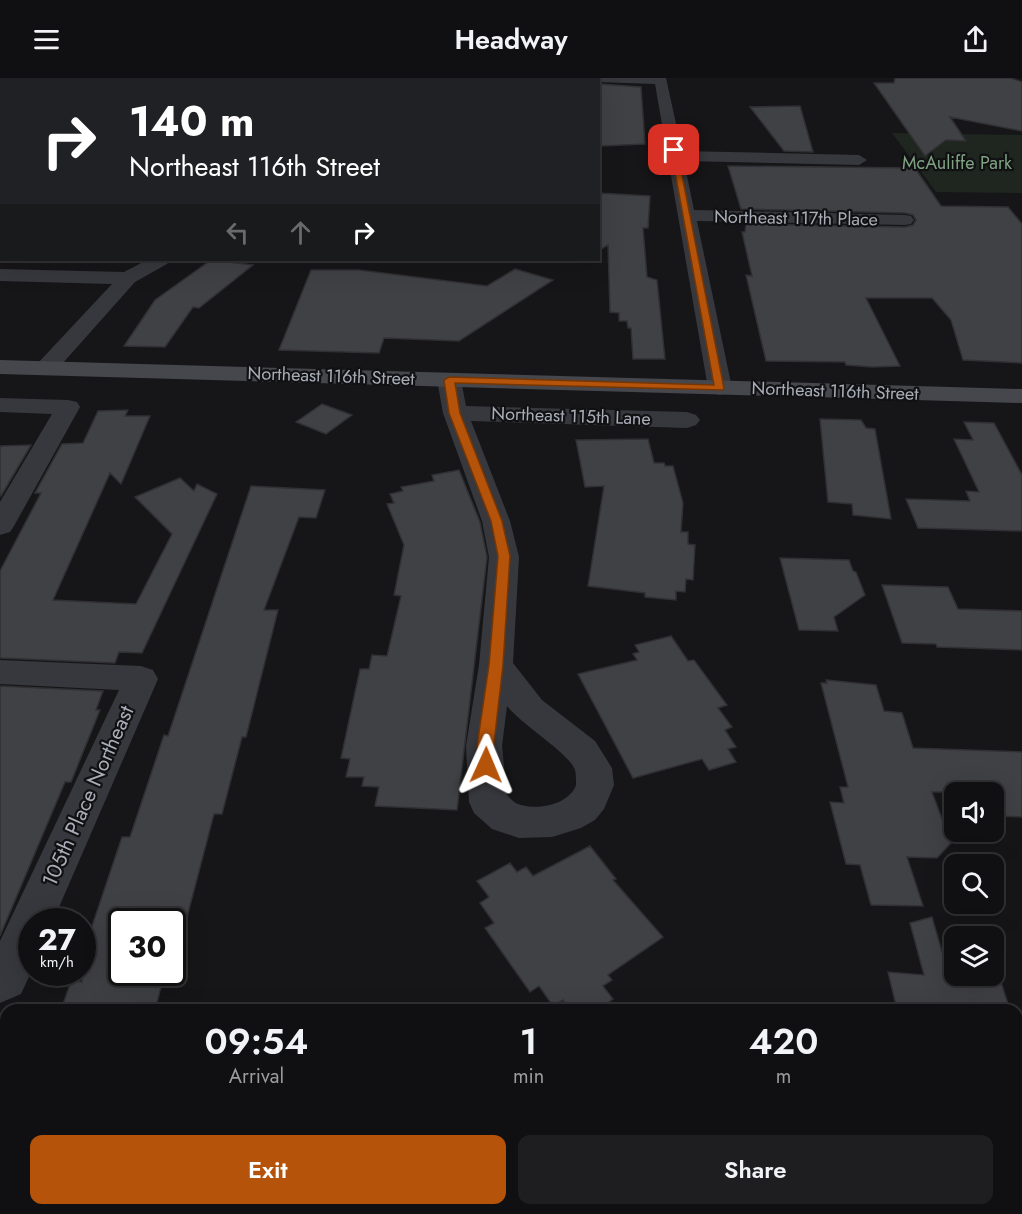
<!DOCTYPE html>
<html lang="en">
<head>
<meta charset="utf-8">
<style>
  :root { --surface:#101012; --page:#1e1e20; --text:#f1f3f6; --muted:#9c9d9f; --line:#303032; --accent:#b45309 }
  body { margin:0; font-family:Jost,sans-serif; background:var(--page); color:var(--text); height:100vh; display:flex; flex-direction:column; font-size:22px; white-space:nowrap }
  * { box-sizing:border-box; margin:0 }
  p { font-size:20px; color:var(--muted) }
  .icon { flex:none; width:33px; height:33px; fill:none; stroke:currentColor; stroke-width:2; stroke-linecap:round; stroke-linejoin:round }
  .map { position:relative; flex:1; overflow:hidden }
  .side { position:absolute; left:0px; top:926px; width:1023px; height:212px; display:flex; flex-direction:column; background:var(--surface); border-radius:18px 18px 0 0; box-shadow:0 6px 24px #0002,0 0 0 2px var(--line) }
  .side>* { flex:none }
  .guide { position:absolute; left:0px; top:0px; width:600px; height:183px; box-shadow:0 6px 24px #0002,0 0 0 2px var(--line); background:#202124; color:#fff; overflow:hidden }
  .controls { position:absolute; left:944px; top:704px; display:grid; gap:12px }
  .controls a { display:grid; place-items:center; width:60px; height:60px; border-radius:12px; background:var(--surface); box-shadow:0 6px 24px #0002,0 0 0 2px var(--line); font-size:30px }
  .speed { position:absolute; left:18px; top:830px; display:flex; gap:12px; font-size:30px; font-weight:700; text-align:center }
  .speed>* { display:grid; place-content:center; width:78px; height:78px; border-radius:50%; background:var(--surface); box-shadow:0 6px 24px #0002,0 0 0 2px var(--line); line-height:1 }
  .speed small { font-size:15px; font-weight:400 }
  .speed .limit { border:3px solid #111; border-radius:9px; background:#fff; color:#111 }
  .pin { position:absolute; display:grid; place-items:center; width:51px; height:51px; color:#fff; margin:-26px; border-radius:12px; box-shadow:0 3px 9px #0006 }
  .me { position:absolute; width:66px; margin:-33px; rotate:1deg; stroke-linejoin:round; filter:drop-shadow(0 0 4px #0008) }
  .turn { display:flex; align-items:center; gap:21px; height:126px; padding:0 30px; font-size:27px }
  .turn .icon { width:78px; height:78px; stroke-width:2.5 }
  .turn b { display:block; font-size:42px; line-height:51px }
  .lanes { display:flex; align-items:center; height:57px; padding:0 30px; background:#0003; justify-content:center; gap:30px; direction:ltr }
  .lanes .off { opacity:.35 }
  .eta { display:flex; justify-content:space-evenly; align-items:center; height:102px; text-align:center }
  .eta b { font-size:36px; font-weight:600; line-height:42px }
  .button { display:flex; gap:12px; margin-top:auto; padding:12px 30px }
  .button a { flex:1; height:69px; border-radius:12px; background:var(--accent); color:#fff; font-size:24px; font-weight:600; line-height:69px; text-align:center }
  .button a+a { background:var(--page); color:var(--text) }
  header { display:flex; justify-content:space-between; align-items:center; height:78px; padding:0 30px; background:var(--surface); font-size:27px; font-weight:600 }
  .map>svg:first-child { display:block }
  .green { fill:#1e261f }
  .building { fill:#404145; stroke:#303034; stroke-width:1.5 }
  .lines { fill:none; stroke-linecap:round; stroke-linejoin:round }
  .street { fill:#37383d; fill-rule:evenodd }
  .secondary { fill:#45474d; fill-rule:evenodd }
  .route { fill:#b45309; stroke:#753606; stroke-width:1.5 }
  .labels { text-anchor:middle; stroke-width:4.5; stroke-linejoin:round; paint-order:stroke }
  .far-park-label { font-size:18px; fill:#7fa381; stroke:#111113 }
  .far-street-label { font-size:18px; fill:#a8adb8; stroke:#111113 }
  .street-label { font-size:21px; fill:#a8adb8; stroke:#111113 }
</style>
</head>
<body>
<header><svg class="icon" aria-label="menu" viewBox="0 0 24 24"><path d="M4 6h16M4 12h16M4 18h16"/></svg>Headway<svg class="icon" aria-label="share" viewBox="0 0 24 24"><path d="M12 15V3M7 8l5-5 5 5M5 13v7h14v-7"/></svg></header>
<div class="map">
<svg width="1022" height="1136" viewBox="0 0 1022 1136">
  <rect width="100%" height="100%" fill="#161618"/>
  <path class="green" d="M892 55 1022 57V115L936 114Z"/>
  <path class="building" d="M895 0H1011L1022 4V53L950 39 966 63 946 62 925 78 874 5H894Z
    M600 6 641 9 645 66 601 68Z
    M800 28 813 74 784 73 750 29Z
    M728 88 915 90 941 128 1008 129 1022 146V285L963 282 951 242 932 220H866L900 288 872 289 846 287 845 284 766 283 746 197 752 198 742 154H745L746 146 905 149 913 147 916 142 913 137 905 135 741 131Z
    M598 115 650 118 648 150H643L647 199 657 202 665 281H633L631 250H628L627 243H619V235L610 234 608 167 598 173Z
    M211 182 253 187 199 230 193 229 165 269 124 268 155 222Z
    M515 191 553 202 459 263 384 260 379 275 279 272 311 192H359L487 208Z
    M322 326 352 337 326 356 296 344Z
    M128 332 125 338H150L121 406 110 395 53 522 136 526 172 456 135 419 180 400 194 413 197 406 217 416 142 575 119 574 115 585 0 580V493L41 415H35L62 366 83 365 98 333Z
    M820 341 861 342 866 350 875 351 891 441 853 437 852 426 828 424Z
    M964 344 994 345 1022 397V453L918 450 906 421 970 423 966 413 979 414 954 361 973 362Z
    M648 361 654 385H664L665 388H673L683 425 681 454H688V466L695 467 693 502 686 501 685 514 676 513V522L645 519V515L588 508 604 408 585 409 576 362Z
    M31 367 1 418H0V368Z
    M459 392 480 444 487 479 457 732 375 728 379 709 362 708 364 699H346L350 681 341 680 360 591H369L372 577 387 578 401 518 394 517 404 467 387 426 394 425 390 416 403 413 401 409 434 403 432 397Z
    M251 408 325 412 316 440 299 439 264 532H278L246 659H242L222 736H214L186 843H122V894H165L155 932H61L71 903 82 904V869L88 854H90L122 759H130L164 657 168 658Z
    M780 480 849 482 853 493 856 494 865 517 834 539 838 553 799 552Z
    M882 507 948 509 958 531 1022 533V572L937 569 936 566 902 565Z
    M671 558 688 583 694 582 727 627 718 630 732 649 725 652 736 669 728 671 736 684 709 692 702 681 633 700 578 596 637 582 633 576 639 574 635 567Z
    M826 602 876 607 884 633 902 635 913 670 1022 674V739L993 738V714H932L951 765 937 780 907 779 923 828 871 827 860 787 846 786 830 724 844 725 840 709H848L821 605H827Z
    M0 608 103 613 96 632H100L71 704H65L0 858Z
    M590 768 616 801 613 802 663 859 608 897 612 902 603 908 613 921 598 932H570L563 922 553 928 539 908 530 914 511 887 485 850 494 845 480 825 489 819 477 803 510 785 517 794 526 789 533 798Z
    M932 839 949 898 1000 901 1010 932H897L888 894 924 897 910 845Z"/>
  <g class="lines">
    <path class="street" d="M226 0H239L225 2Z
      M386 0H398L385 2Z
      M569 0H666L682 73 859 77 867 82 859 87 684 83 694 132 905 137 911 138 914 142 911 146 905 147 697 143 732 310 728 315 720 317 712 315 708 310 655 6 598 4V2Z
      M147 182H170L167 186 135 204 54 295 46 297 38 295 34 290 38 285 112 206 0 203V191L124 194Z
      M449 295 457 297 461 302 466 328 687 334 696 337 700 342 696 347 687 350 471 343 510 443 519 479 513 585 542 622 595 663 612 690 614 707 604 731 595 742 581 750 552 759 519 760 492 751 474 735 469 724 466 668 479 587 489 479 482 443 443 335 437 302 441 297ZM507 628C522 647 569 675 575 692 576 696 576 702 576 707 569 727 536 733 518 726 514 725 510 720 507 717L502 668Z
      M0 320 68 322 77 324 80 329 14 448 10 454 0 457V424L52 336 0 334Z
      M0 582 141 588 153 592 158 601 53 843H32V892L21 916 0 925V863L119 612 0 606Z"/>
    <path class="secondary" d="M0 282 1022 311V325L0 296Z"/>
  </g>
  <path class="route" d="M674 70 677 72 724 310 723 312 455 305 460 335 502 443 510 478 503 587 491 691H480L477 668 489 587 498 478 491 443 449 335 444 302 449 299 714 307 671 72Z"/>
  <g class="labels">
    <g class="far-park-label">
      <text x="957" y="91">McAuliffe Park</text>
    </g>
    <g class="far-street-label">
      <text transform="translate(796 140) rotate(1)" y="6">Northeast 117th Place</text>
      <text transform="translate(331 298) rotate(2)" y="6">Northeast 116th Street</text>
      <text transform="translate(835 313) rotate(2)" y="6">Northeast 116th Street</text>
      <text transform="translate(571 338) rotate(2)" y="6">Northeast 115th Lane</text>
    </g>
    <g class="street-label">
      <text transform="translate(88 718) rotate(-66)" y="7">105th Place Northeast</text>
    </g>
  </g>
</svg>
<div class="controls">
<a><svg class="icon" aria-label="sound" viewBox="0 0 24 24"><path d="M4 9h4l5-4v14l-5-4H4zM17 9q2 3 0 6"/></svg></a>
<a><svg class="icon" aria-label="search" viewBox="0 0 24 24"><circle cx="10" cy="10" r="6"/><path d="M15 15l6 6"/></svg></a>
<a><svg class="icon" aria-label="layers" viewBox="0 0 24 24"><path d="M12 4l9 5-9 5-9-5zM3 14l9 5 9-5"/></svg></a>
</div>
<div class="speed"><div>27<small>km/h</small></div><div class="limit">30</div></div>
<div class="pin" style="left:674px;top:72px;background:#d93025"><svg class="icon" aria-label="arrive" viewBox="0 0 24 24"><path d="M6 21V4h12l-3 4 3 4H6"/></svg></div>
<svg class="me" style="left:486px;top:687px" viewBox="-20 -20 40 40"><path d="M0-17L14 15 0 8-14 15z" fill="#b45309" stroke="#fff" stroke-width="4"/></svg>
<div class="guide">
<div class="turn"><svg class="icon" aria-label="right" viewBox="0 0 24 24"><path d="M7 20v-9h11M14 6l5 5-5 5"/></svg><div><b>140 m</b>Northeast 116th Street</div></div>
<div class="lanes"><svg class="icon off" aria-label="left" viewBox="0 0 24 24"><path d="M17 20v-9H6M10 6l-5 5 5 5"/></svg><svg class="icon off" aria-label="ahead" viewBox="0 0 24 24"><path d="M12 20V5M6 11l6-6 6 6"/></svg><svg class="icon" aria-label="right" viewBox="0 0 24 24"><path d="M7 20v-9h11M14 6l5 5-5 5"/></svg></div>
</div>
<section class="side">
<div class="eta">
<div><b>09:54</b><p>Arrival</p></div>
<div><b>1</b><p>min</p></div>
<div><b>420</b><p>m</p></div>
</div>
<div class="button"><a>Exit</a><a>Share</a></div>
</section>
</div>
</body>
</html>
